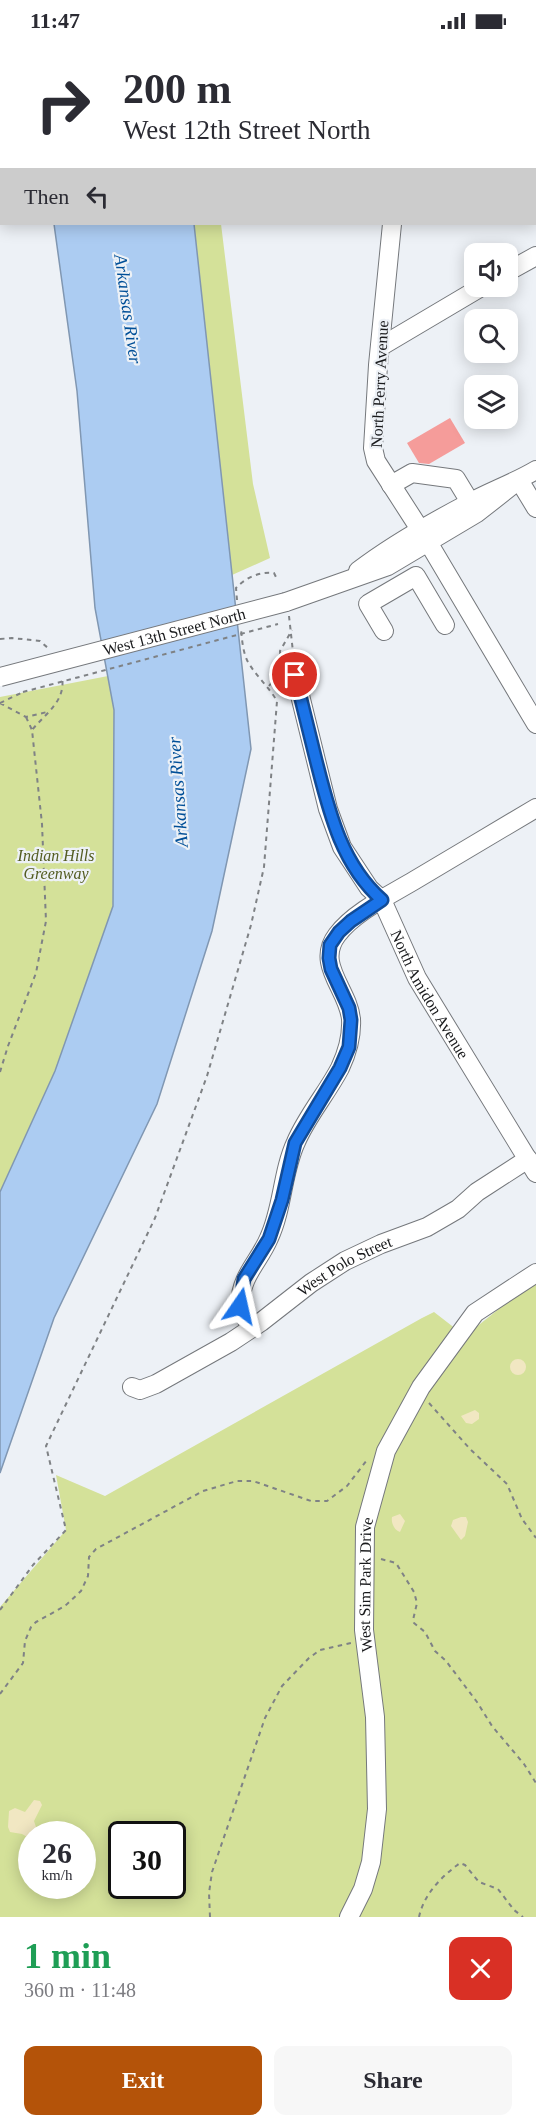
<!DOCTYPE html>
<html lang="en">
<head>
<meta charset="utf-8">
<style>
  :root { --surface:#fff; --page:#f7f7f7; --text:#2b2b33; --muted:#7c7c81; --accent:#b45309 }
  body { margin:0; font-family:"Times New Roman",serif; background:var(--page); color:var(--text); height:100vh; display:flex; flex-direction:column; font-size:22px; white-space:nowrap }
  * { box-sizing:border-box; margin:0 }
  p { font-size:20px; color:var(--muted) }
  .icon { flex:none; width:33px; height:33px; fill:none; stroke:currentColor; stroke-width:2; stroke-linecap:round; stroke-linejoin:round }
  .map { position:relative; height:1875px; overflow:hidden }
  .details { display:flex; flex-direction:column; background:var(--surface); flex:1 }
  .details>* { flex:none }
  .top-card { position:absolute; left:0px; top:0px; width:537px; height:183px; box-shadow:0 3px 15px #0003; background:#fff; color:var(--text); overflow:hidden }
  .buttons { position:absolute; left:464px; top:201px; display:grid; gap:12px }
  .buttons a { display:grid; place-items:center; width:54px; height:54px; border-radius:12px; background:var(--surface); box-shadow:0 3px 15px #0003; font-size:30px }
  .speed { position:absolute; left:18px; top:1779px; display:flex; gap:12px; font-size:30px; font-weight:700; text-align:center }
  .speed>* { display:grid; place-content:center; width:78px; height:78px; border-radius:50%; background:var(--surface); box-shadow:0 3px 15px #0003; line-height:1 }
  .speed small { font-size:15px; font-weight:400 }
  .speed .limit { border:3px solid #111; border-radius:9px; background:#fff; color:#111 }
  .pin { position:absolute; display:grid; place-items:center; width:51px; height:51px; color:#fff; margin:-26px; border:3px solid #fff; border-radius:50%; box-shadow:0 2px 6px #0007 }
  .me { position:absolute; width:66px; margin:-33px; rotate:11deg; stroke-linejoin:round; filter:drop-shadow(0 0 4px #0008) }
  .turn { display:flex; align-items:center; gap:21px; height:126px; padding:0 24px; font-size:27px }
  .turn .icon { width:78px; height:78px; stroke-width:2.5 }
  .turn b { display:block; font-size:42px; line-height:51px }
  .then { display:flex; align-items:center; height:57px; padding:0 24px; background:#0003; gap:12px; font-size:22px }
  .round { display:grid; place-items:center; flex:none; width:63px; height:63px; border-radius:12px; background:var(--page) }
  .headline { display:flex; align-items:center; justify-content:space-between; height:102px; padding:0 24px }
  h1 { font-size:36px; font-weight:700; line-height:45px; color:#1e9e55 }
  .cta { display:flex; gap:12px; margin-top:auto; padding:12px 24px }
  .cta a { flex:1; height:69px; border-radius:12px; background:var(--accent); color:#fff; font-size:24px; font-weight:700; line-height:69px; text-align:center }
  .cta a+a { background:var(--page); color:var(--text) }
  .status { display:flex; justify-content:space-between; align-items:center; height:42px; padding:0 30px; background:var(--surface); direction:ltr }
  .status svg { height:16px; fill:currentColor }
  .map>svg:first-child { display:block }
  .green { fill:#d4e199; fill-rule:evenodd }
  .sand { fill:#f1e7c2 }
  .water { fill:#acccf2; stroke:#8097b2; stroke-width:1.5 }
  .building { fill:#f59c9a }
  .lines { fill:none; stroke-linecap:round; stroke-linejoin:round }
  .minor-casing { stroke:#75787c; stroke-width:20 }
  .path { stroke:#7f8285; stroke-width:2; stroke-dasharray:4.5 4.5; stroke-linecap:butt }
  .minor { stroke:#fff; stroke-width:18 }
  .minor-bridge-casing { stroke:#75787c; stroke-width:20; stroke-linecap:butt }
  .path-bridge { stroke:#7f8285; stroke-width:2; stroke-dasharray:4.5 4.5; stroke-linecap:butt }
  .minor-bridge { stroke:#fff; stroke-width:18 }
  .route-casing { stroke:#114b97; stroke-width:15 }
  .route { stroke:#1a73e8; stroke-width:10 }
  .labels { text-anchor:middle; stroke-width:4.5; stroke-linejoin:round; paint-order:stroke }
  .street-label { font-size:16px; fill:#191a1c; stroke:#edf1f6 }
  .park-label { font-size:16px; font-style:italic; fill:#535c21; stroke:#edf1f6 }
  .water-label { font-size:18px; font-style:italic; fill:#004f98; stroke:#edf1f6 }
</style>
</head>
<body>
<div class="status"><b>11:47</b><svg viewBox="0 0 49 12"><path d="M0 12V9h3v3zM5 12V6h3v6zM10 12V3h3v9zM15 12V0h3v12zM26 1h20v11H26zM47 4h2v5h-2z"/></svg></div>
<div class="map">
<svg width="536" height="1875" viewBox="0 0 536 1875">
  <rect width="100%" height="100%" fill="#edf1f6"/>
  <path class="green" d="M194 182H221L253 442 270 516 232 533Z
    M108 634 114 668 113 864 55 1029 0 1150V655Z
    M536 1241V1875H0V1565L66 1488 56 1433 105 1454 422 1276 434 1270 465 1294 500 1266ZM32 1792H82V1844H32ZM122 1792H172V1844H122Z"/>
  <path class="sand" d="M510 1325a8 8 0 1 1 16 0a8 8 0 1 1-16 0Z
    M475 1368 479 1371V1377L472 1382 466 1381 461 1374Z
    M400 1472 405 1479 400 1490C394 1488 391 1481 392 1475Z
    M461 1475H466L468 1480 465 1494 461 1498 451 1484 453 1478Z
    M34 1758 40 1759 42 1763 34 1779 37 1788 35 1792H32L31 1796H29L22 1792 10 1790 8 1785 9 1769 15 1766 25 1770Z"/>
  <path class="water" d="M28 0H170V1L29 2Z
    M54 182H194L251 707 212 889 157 1062 54 1276 0 1431V1150L55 1029 113 864 114 668 95 566 77 349Z"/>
  <path class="building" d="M450 376 465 401 429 422 419 421 407 401Z"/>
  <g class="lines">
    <defs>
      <g id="minor">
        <path d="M415 2V0"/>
        <path d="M392 182 378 323 373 406 376 419 421 489"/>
        <path d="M507 230 536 214"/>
        <path d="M380 305 483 244"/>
        <path d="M519 438 536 466"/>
        <path d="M391 443 412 431 456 437 470 460"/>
        <path d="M428 500 536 682"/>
        <path d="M358 529C392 503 431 481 469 461 491 449 514 441 536 428"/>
        <path d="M286 560 388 524 477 471 519 438"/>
        <path d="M384 589 368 562 416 534 445 583"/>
        <path id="s1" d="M295 633 328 767 342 805 369 846 382 858 417 936 536 1131"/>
        <path d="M252 1286C248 1279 240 1269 240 1262 241 1233 259 1220 269 1196 283 1166 282 1130 296 1100 307 1074 327 1051 340 1026 347 1011 352 994 351 977 348 947 315 922 337 893 354 870 390 853 415 838 455 814 496 790 536 766"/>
        <path id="s2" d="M132 1345 140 1348 156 1342 231 1300 261 1280 311 1241 345 1219 381 1202 427 1185 458 1167 477 1150 528 1117"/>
        <path id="s3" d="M349 1875 363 1847 371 1820 377 1767 375 1675 364 1588 365 1485 386 1409 421 1345 475 1271 536 1231"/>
      </g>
    </defs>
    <use href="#minor" class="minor-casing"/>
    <path class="path" d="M237 558 236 546C245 536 260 529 274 531L277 537
      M289 574 294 619
      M0 597 12 596 40 599 48 606
      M269 644 281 629 280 609 292 588
      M0 661 26 675 47 670
      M0 661 23 650
      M26 675 32 688
      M0 1030 8 1004 36 931 46 879 42 782 32 688C46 671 66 659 62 635
      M429 1361 470 1407 507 1442 522 1477 536 1496
      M381 1517 396 1521 414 1550 417 1561 413 1578 414 1581 425 1590 435 1609 446 1619 477 1660 492 1684 524 1722 536 1741
      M0 1568 33 1523 66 1488 46 1404 155 1176 207 1034 251 883 264 825 277 659C269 645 256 634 248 620 243 611 242 598 241 587
      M0 1652 23 1621 25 1599 31 1585 36 1580 65 1564 81 1549 88 1534 89 1515 96 1507 203 1449 237 1439H253L311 1459H327L347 1444 367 1418
      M210 1875 209 1851 212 1830 265 1676 282 1644 309 1616 320 1608 351 1601
      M419 1875C424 1852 441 1835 460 1821L465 1823 479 1840 498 1847 514 1868 523 1875"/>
    <use href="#minor" class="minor"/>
    <defs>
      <g id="minor-bridge">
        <path id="s4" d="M0 635 286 560"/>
      </g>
    </defs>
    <use href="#minor-bridge" class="minor-bridge-casing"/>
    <path class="path-bridge" d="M23 650 278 582"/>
    <use href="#minor-bridge" class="minor-bridge"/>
  </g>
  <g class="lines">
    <defs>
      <path id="route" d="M240 1264 244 1237 269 1197 282 1158 295 1101 340 1026 349 1005 351 978 349 966 331 927 329 916 330 903 339 890 351 879 382 858C341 822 329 769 316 718 309 690 302 661 295 633"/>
    </defs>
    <use href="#route" class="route-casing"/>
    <use href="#route" class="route"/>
  </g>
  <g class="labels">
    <g class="street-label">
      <text transform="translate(379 342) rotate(-87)" y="6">North Perry Avenue</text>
      <text dy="6" stroke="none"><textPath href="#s4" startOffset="180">West 13th Street North</textPath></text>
      <text dy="6" stroke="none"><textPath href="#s1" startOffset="351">North Amidon Avenue</textPath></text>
      <text dy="6" stroke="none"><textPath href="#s2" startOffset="249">West Polo Street</textPath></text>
      <text dy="6" stroke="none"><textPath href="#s3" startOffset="338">West Sim Park Drive</textPath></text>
    </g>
    <g class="park-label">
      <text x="56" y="819">Indian Hills<tspan x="56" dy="18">Greenway</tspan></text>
    </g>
    <g class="water-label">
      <text transform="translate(128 267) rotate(82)" y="6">Arkansas River</text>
      <text transform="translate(178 750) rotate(-94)" y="6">Arkansas River</text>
    </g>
  </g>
</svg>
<div class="buttons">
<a><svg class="icon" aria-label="sound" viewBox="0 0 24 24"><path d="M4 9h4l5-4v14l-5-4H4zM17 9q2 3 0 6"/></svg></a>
<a><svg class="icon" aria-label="search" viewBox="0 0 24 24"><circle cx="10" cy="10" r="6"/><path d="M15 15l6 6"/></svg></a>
<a><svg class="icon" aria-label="layers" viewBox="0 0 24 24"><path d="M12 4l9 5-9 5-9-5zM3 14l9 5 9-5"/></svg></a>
</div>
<div class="speed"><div>26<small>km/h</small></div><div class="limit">30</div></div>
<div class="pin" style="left:295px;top:633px;background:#d93025"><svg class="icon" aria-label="arrive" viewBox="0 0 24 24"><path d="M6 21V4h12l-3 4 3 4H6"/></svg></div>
<svg class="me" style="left:240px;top:1264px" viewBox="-20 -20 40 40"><path d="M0-17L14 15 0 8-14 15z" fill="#1a73e8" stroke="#fff" stroke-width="4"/></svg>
<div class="top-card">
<div class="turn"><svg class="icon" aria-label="right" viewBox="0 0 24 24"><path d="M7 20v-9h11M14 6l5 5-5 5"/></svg><div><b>200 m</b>West 12th Street North</div></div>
<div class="then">Then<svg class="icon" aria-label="left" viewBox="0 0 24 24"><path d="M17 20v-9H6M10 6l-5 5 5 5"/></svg></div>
</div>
</div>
<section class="details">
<div class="headline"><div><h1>1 min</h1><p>360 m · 11:48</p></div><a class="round" style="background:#d93025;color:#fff"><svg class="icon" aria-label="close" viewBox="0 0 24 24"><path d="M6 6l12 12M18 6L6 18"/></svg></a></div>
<div class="cta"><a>Exit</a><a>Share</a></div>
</section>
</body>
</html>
